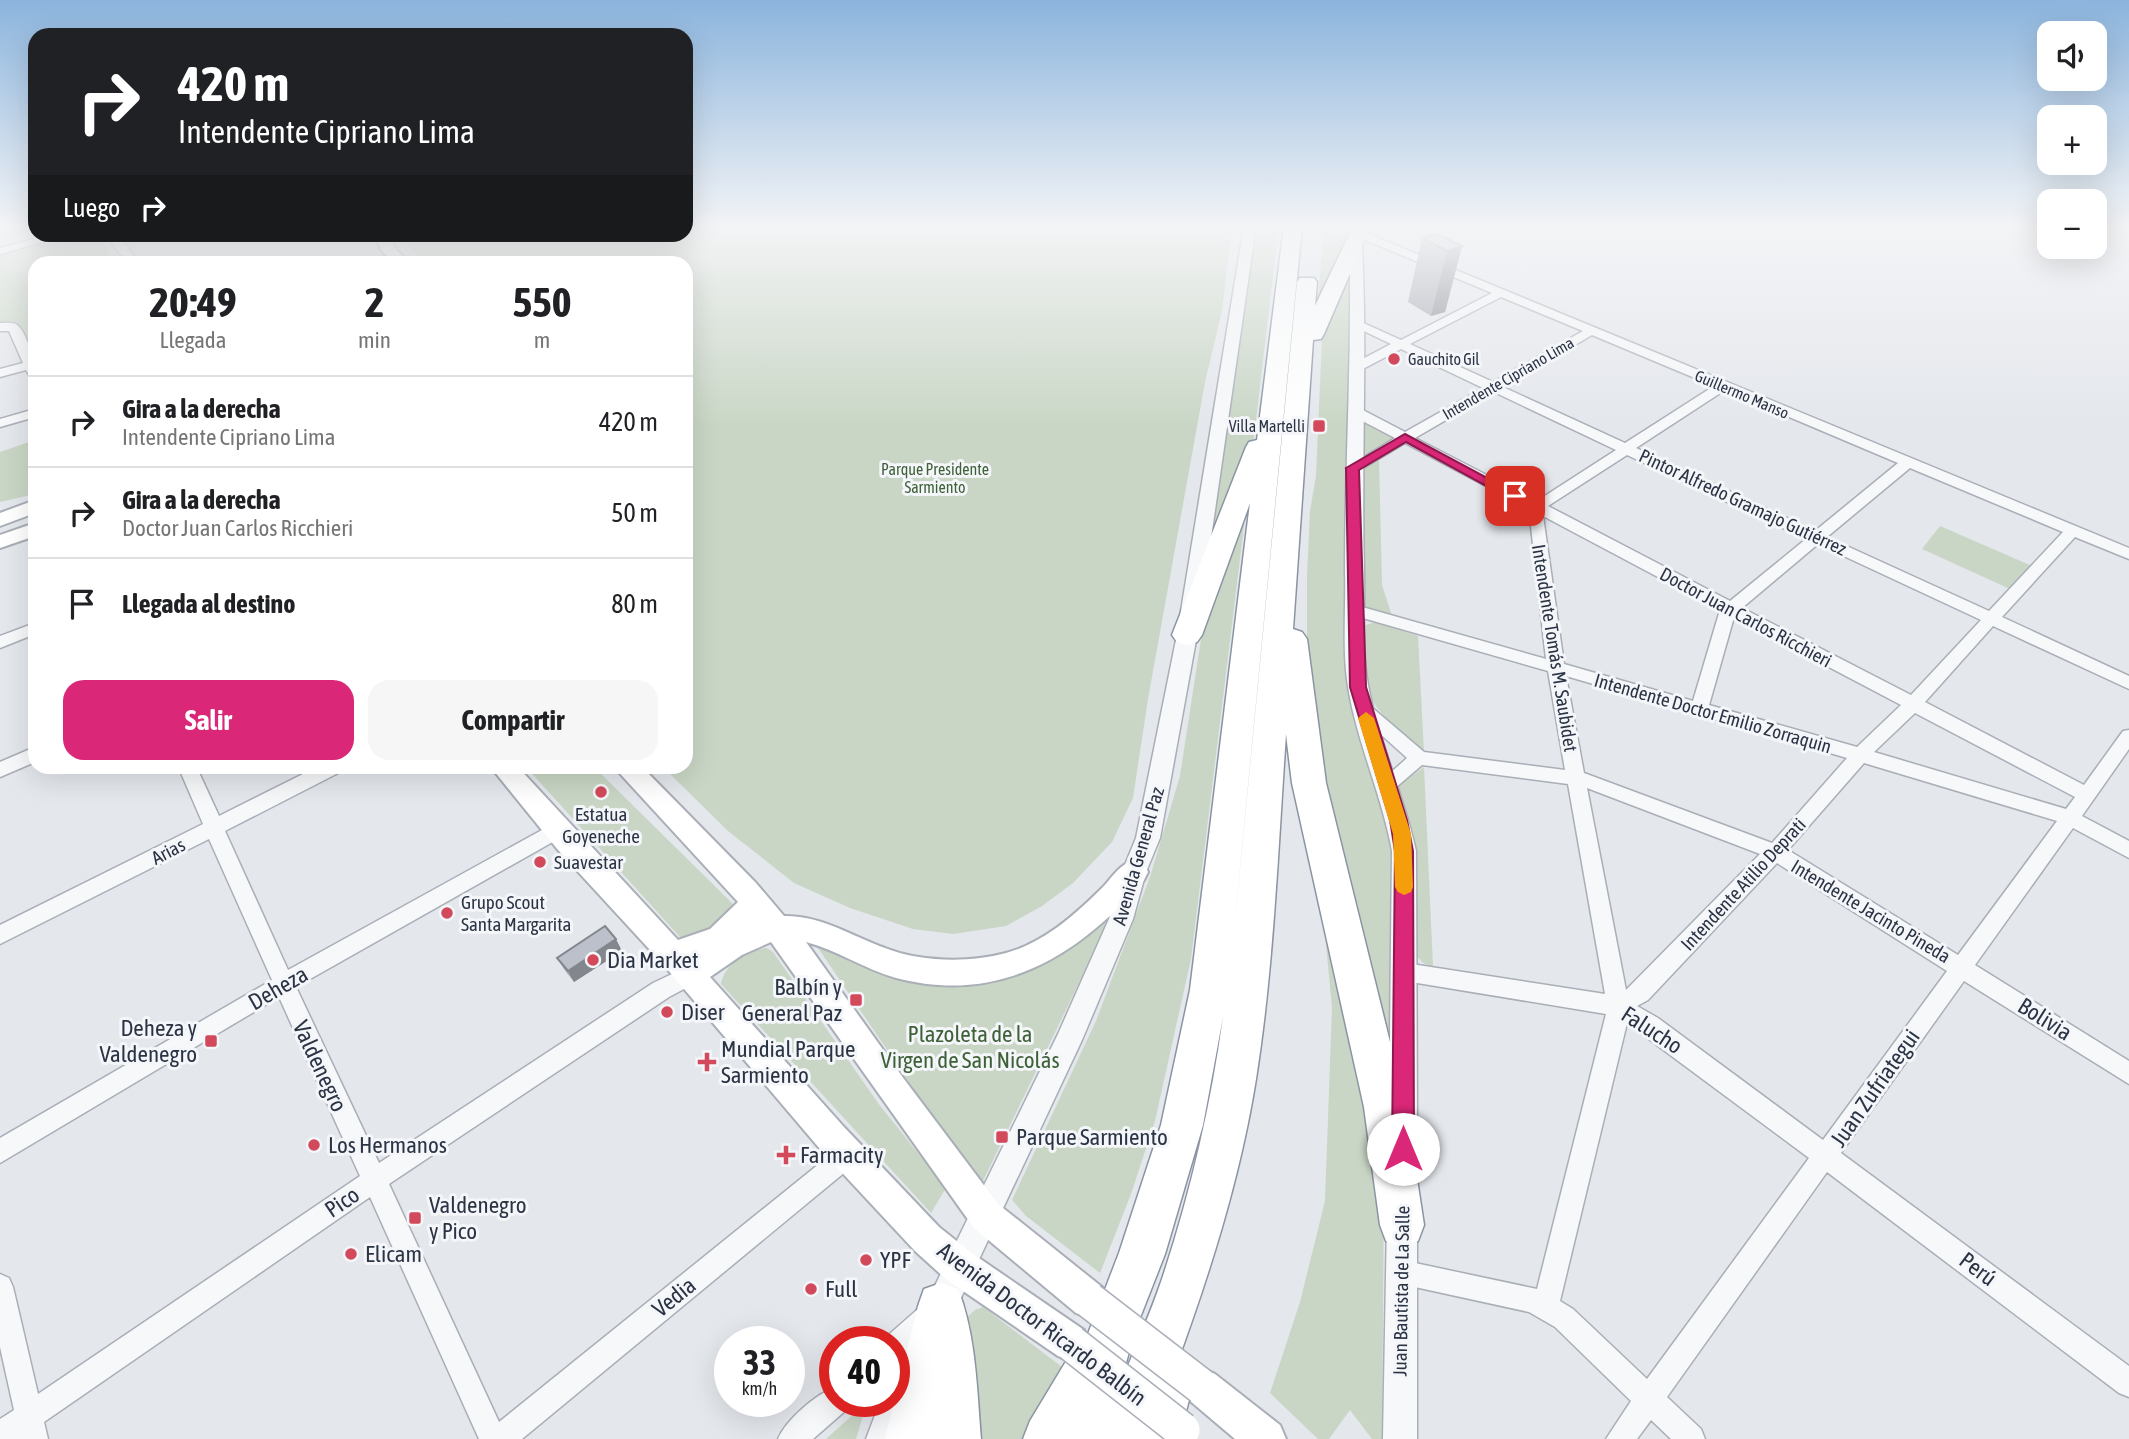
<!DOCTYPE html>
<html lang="es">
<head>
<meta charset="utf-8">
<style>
  :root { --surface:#fff; --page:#f6f6f6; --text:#202124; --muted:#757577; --line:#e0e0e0; --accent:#db2777 }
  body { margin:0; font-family:"Asap Condensed",sans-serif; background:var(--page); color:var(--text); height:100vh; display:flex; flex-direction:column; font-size:26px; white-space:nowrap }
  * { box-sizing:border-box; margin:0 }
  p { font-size:23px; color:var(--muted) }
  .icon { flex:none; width:38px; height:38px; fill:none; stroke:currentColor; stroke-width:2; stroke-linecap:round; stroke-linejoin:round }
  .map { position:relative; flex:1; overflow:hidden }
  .panel { position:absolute; left:28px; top:256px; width:665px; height:518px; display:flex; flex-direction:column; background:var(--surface); border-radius:21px; box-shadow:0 7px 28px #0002 }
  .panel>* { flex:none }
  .hud { position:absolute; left:28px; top:28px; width:665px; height:214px; border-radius:21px; box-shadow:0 7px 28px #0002; background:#202124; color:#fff; overflow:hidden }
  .tools { position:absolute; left:2037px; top:21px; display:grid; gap:14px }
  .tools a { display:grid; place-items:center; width:70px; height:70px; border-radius:14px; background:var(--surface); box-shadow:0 7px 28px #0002; font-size:35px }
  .speed { position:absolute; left:714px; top:1326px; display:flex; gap:14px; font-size:35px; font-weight:700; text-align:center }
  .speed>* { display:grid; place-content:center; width:91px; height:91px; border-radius:50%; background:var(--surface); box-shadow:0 7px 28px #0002; line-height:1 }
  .speed small { font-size:18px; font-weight:400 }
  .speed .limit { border:10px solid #d22; background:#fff; color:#111 }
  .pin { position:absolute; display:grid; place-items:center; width:60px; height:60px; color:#fff; margin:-30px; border-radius:14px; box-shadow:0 4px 10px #0006 }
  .me { position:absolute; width:77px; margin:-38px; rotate:0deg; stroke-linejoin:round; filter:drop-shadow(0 0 5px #0008) }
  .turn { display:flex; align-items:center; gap:24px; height:147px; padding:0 35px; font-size:32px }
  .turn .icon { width:91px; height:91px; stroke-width:2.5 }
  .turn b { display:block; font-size:49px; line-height:60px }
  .then { display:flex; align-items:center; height:66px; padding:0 35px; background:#0003; gap:14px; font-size:26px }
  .eta { display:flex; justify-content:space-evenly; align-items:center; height:119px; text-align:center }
  .eta b { font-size:42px; font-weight:700; line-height:49px }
  .action { display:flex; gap:14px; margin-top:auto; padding:14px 35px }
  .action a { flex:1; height:80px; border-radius:21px; background:var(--accent); color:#fff; font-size:28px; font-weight:700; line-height:80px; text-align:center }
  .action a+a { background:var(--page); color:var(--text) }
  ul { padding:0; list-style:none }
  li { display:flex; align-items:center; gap:21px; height:91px; padding:0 35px; border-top:2px solid var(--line) }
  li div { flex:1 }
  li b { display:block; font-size:26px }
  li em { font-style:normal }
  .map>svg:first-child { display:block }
  .green { fill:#c9d6c5 }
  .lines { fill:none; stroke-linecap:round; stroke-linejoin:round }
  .minor-casing { stroke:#a9aeb7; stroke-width:3 }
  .tertiary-casing { stroke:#a9aeb7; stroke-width:3 }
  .secondary-casing { stroke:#a9aeb7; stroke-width:4 }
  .motorway-casing { stroke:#8b94a3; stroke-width:3 }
  .minor { fill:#f7f8fa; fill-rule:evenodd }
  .tertiary { fill:#f7f8fa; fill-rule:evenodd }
  .secondary { fill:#fff; fill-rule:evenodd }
  .motorway { fill:#fff; fill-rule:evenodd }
  .secondary-bridge-casing { stroke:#a9aeb7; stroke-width:38; stroke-linecap:butt }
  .secondary-bridge { stroke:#fff; stroke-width:35 }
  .wall { fill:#a1a5ae }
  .shaded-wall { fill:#83868d }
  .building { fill:#bbc0ca; stroke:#83868d; stroke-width:2 }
  .route { fill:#db2777; stroke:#8e194d; stroke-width:2 }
  .slow { fill:#f59e0b }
  .poi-dot { fill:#d1495b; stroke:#f4f6f9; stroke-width:2.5 }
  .labels { text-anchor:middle; stroke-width:6; stroke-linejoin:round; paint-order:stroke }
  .far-poi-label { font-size:16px; fill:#2b3445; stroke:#f4f6f9; text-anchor:start }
  .far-street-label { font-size:16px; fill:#2b3445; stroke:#f4f6f9 }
  .far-park-label { font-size:16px; fill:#3f6138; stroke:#f4f6f9 }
  .street-label { font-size:19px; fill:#2b3445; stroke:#f4f6f9 }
  .poi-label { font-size:19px; fill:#2b3445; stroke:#f4f6f9; text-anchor:start }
  .near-poi-label { font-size:23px; fill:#2b3445; stroke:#f4f6f9; text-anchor:start }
  .near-street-label { font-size:23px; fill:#2b3445; stroke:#f4f6f9 }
  .near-park-label { font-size:23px; fill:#3f6138; stroke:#f4f6f9 }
</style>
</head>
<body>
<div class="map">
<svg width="2129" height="1439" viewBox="0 0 2129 1439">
  <rect width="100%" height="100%" fill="#e4e7ec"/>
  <path class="green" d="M686 226H1232L1222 311 1205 382 1148 699 1133 798 1112 842 1073 883 1042 906 1006 926 953 934 913 929 850 908 794 883 728 831 665 769 668 767 686 766V262H423L404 241 402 235 686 234Z
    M1256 226H1279L1254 437 1207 547Z
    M1324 226H1347L1349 242 1318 300Z
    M98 234 111 255 82 262H35V361L16 323 0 326V253L77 235Z
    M1351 260 1352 351 1347 432 1349 687 1370 771 1391 826 1398 1049 1384 1048 1333 838 1307 654V577L1310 511 1316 476 1322 339 1328 308Z
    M1359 418 1400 437 1363 457Z
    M35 440V494L0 502V452Z
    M1379 459 1382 585 1392 616 1362 606 1361 468Z
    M1246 510 1191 959 1155 1121 1131 1194 1100 1273 1026 1216 1012 1200 1096 1021 1150 877 1180 776 1203 626Z
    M1940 526 2032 566 2010 589 1922 549Z
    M1375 622 1418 636 1424 752C1366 700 1363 705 1363 626Z
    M526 767H594L732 903 734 914 693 943 680 937Z
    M1424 767 1433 967 1423 963 1416 955 1415 856 1398 786Z
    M1315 827 1384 1188 1382 1439H1372L1350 1410 1329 1439H1318L1270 1393 1300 1302 1325 1201 1332 1008Z
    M1105 918 1109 921 980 1187 814 942 907 976 1024 970 1073 947Z
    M767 948 773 952 878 1103 946 1188 931 1213 721 984C725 963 747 950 767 948Z
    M983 1307 1062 1367 1025 1439H922L962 1322 975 1310Z
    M867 1402 856 1439H826Z"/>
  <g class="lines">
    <defs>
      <path id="minor" d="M1351 230H1359L2129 548V559L2075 537 2002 617 2129 676V689L1993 626 1925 702 2084 785 2123 731 2129 730V749L2082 816 2129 841V858L2073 828 1975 965 2129 1061V1084L1964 981 1841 1153 2129 1366V1397L2119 1393 1827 1172 1667 1397 1701 1429 1705 1439H1671L1651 1420 1637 1439H1606L1631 1401 1555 1327 1529 1312 1392 1282 1388 1273 1392 1264 1401 1260 1537 1289 1606 1014 1405 981 1398 979 1394 972 1398 965 1405 963 1605 994 1568 784 1422 765 1394 789H1380L1378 784 1407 758 1357 713 1354 709 1357 705H1369L1424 752 1565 770 1548 671 1349 614 1347 610 1355 605 1546 659 1529 509 1405 443 1358 471 1353 472 1346 468 1395 438 1349 414V408H1359L1405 432 1483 388 1401 349 1359 371H1351V365L1391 344 1351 325V321H1359L1401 340 1492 293 1351 234ZM1501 297 1583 331 1493 382 1410 344ZM1592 335 1714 386 1625 443 1503 387ZM1725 390 1898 463 1815 531 1636 448ZM1494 392 1616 450 1537 501 1415 438ZM1627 455 1806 539 1730 601 1548 506ZM1910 468 2063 532 1989 611 1827 537ZM1543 516 1720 610 1693 701 1564 664ZM1818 544 1981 620 1911 695 1742 608ZM1734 617 1901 705 1857 747 1709 705ZM1566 676 1847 758 1772 843 1584 773ZM1915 713 2075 797 2066 809 1874 752ZM1864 763 2057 821 1958 955 1788 850ZM1587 788 1760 854 1626 990ZM1777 863 1947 971 1823 1140 1658 1018 1637 1006 1648 1000ZM1627 1023 1809 1158 1647 1379 1573 1309 1560 1301Z
        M52 234H71L0 254V248Z
        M0 323C4 323 14 322 17 325 28 333 35 366 35 379L31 378 26 370 0 377V369L23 363 9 331H0Z
        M35 409V417L0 427V419Z
        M35 623V634L0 648V636Z
        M35 747V762L0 777V762Z
        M178 766H196L219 816 319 766H345L342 771 225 831 288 970 551 825 558 822 565 825 568 830 565 835 296 987 379 1163 653 983 689 966 697 968 700 975 697 982 669 997 389 1184 499 1422 840 1147 848 1143 856 1147 860 1155 856 1163 522 1439H479L370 1197 44 1422 48 1439H0V1419L14 1410 0 1347V1274L9 1278 13 1287 38 1394 360 1176 279 997 0 1163V1138L272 980 209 839 0 944V925L203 824Z
        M928 1304 937 1308 941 1317C934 1334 911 1353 894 1360V1342H883L885 1338 919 1308Z
        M835 1387V1402H848L845 1411 813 1439H778C786 1420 815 1395 835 1387Z
        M894 1388 904 1392 908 1402 894 1439H866L880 1402H894Z"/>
      <path id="tertiary" d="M1244 226H1256L1197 635 1160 838 1146 872 1133 919 1082 1040 952 1317 941 1322 930 1317 925 1306 1058 1034 1109 919 1122 872 1136 838 1177 635Z
        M1349 226H1361C1368 341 1361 456 1364 571 1365 604 1362 639 1366 672 1374 733 1403 790 1416 851L1417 1125 1413 1135 1403 1139 1393 1135 1389 1125 1392 851C1381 790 1352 733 1346 671 1343 639 1346 604 1345 571 1345 456 1353 341 1349 226Z
        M105 234H118L138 262H126Z
        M1402 1206 1413 1210 1417 1221V1439H1383L1387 1221 1391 1210Z"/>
      <path id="secondary" d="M375 234H389L395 248 408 262H393L381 250Z
        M35 500V513L0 526V513Z
        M35 523V536L0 548V535Z
        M490 766H517L678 940 710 929 738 902 613 766H641L756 883 784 916C820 915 852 936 885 948 921 962 968 963 1006 953 1043 943 1075 915 1102 888 1109 881 1116 870 1124 865 1131 860 1136 862 1144 864L1148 872 1144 880C1079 956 999 1005 896 978 864 969 837 950 806 942L904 1079 998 1204 1102 1287 1107 1300 1102 1313 1089 1318 1076 1313 974 1228 771 942 742 955 710 977 844 1127 939 1227 973 1254 1084 1330 1090 1343 1084 1356 1071 1362 1058 1356 947 1280 915 1251 820 1149 662 963 558 850Z
        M1202 1368 1215 1374 1280 1425 1286 1439H1235L1189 1400 1183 1387 1189 1374Z"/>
      <path id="motorway" d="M1284 226H1302L1231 962 1297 282 1300 278H1314L1317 282 1315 306 1347 239 1356 233 1365 239 1324 334 1321 339 1313 340 1293 629 1302 632 1307 639 1326 783 1406 1107 1424 1225 1418 1241 1402 1247 1386 1241 1380 1225 1364 1107 1292 783 1286 734C1278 848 1274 965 1256 1079 1240 1179 1209 1276 1174 1371L1183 1375 1191 1392 1179 1439H1023L1030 1421 1068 1358 1081 1352 1119 1253 1161 1125 1190 990 1250 503 1202 635 1197 642 1187 645 1177 642 1172 635 1246 447 1249 442 1257 440ZM1223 1017C1211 1105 1190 1195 1162 1279 1149 1317 1133 1353 1118 1390L1136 1328 1165 1254 1203 1125Z
        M941 1283 958 1289C976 1335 977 1390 981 1439H885L918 1306 924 1289Z"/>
    </defs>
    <use href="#minor" class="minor-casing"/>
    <use href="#tertiary" class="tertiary-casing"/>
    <use href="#secondary" class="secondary-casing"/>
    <use href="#motorway" class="motorway-casing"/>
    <use href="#minor" class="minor"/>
    <use href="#tertiary" class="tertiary"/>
    <use href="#secondary" class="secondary"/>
    <use href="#motorway" class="motorway"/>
    <defs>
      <path id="secondary-bridge" d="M1089 1300 1202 1387
        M1071 1343 1182 1430"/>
    </defs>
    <use href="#secondary-bridge" class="secondary-bridge-casing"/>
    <use href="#secondary-bridge" class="secondary-bridge"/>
  </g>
  <path class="wall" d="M1422 238 1462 246 1445 312 1431 316 1408 302Z
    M622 951 574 982 564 969 557 958Z"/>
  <path class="shaded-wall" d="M1462 246 1445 312 1431 316 1447 251Z
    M616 939 622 951 574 982 568 971Z"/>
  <path class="building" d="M1437 234 1462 246 1447 251 1422 238Z
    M605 926 616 939 568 971 557 958Z"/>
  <linearGradient id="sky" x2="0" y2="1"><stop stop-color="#8bb4dd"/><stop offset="0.53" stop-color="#f3f4f6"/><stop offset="1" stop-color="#f3f4f6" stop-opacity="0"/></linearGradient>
  <rect width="2129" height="427" fill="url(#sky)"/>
  <path class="route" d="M1405 434 1521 496 1519 499H1510L1406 442 1359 470 1366 687 1407 820 1413 851 1414 1149 1411 1157 1403 1160 1395 1157 1392 1149 1395 851 1390 820 1350 687 1346 468Z"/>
  <path class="slow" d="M1366 712 1374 718 1411 834 1413 887 1411 892 1404 895 1398 892 1395 887 1393 834 1358 718Z"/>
  <g class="poi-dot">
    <circle cx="1394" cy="359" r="7"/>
    <rect x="1312" y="419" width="14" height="14" rx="3.5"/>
    <circle cx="601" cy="792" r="7"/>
    <circle cx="540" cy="862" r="7"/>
    <circle cx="447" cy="913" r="7"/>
    <circle cx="593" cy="960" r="7"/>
    <rect x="849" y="993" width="14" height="14" rx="3.5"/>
    <circle cx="667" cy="1012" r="7"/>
    <rect x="204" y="1034" width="14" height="14" rx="3.5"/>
    <path d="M703.5 1051.5h7v7h7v7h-7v7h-7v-7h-7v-7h7z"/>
    <rect x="995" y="1130" width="14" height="14" rx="3.5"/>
    <circle cx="314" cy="1145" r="7"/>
    <path d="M782.5 1144.5h7v7h7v7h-7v7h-7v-7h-7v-7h7z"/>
    <rect x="408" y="1211" width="14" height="14" rx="3.5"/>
    <circle cx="351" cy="1254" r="7"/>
    <circle cx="866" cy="1260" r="7"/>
    <circle cx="811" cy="1289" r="7"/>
  </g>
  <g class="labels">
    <g class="far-poi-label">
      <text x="1408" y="365">Gauchito Gil</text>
      <text x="1305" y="432" text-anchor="end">Villa Martelli</text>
    </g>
    <g class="far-street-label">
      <text transform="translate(1508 378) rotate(-30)" y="6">Intendente Cipriano Lima</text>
      <text transform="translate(1742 394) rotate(23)" y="6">Guillermo Manso</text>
    </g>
    <g class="far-park-label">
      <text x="935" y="475">Parque Presidente<tspan x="935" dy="18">Sarmiento</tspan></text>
    </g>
    <g class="street-label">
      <text transform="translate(1743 502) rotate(25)" y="7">Pintor Alfredo Gramajo Gutiérrez</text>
      <text transform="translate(1746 617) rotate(28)" y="7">Doctor Juan Carlos Ricchieri</text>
      <text transform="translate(1555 648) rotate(81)" y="7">Intendente Tomás M. Saubidet</text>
      <text transform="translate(1713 713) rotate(16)" y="7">Intendente Doctor Emilio Zorraquin</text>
      <text transform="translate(168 851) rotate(-27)" y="7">Arias</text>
      <text transform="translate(1138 856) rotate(-74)" y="7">Avenida General Paz</text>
      <text transform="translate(1743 884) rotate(-47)" y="7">Intendente Atilio Deprati</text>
      <text transform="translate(1871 911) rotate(31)" y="7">Intendente Jacinto Pineda</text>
      <text transform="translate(1401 1291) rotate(-89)" y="7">Juan Bautista de La Salle</text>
    </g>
    <g class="poi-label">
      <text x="601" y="821" text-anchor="middle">Estatua<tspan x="601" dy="22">Goyeneche</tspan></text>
      <text x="554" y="869">Suavestar</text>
      <text x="461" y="909">Grupo Scout<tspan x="461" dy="22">Santa Margarita</tspan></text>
    </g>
    <g class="near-poi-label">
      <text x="607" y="968">Dia Market</text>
      <text x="842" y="995" text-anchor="end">Balbín y<tspan x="842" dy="26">General Paz</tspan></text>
      <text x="681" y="1020">Diser</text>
      <text x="197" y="1036" text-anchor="end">Deheza y<tspan x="197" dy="26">Valdenegro</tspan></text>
      <text x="721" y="1057">Mundial Parque<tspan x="721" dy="26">Sarmiento</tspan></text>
      <text x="1016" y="1145">Parque Sarmiento</text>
      <text x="328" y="1153">Los Hermanos</text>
      <text x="800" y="1163">Farmacity</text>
      <text x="429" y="1213">Valdenegro<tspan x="429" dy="26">y Pico</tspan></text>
      <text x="365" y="1262">Elicam</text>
      <text x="880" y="1268">YPF</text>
      <text x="825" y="1297">Full</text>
    </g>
    <g class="near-street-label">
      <text transform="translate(278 988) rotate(-30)" y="8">Deheza</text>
      <text transform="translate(2045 1019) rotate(32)" y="8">Bolivia</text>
      <text transform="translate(1652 1030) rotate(33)" y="8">Falucho</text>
      <text transform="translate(320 1066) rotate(65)" y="8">Valdenegro</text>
      <text transform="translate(1875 1088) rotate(-55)" y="8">Juan Zufriategui</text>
      <text transform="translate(342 1202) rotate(-34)" y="8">Pico</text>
      <text transform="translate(1978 1269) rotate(37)" y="8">Perú</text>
      <text transform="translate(674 1297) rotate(-39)" y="8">Vedia</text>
      <text transform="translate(1042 1324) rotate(37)" y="8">Avenida Doctor Ricardo Balbín</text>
    </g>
    <g class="near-park-label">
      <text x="970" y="1042">Plazoleta de la<tspan x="970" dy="26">Virgen de San Nicolás</tspan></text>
    </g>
  </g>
</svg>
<div class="tools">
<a><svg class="icon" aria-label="sound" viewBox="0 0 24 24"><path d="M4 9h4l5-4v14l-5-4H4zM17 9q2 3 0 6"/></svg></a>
<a>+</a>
<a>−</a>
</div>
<div class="speed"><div>33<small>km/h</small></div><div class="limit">40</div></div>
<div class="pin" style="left:1515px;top:496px;background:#d93025"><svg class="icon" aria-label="arrive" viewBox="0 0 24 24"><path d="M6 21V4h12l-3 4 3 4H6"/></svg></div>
<svg class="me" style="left:1403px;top:1149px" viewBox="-20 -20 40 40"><circle r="19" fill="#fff"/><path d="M0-13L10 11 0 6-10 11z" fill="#db2777"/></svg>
<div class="hud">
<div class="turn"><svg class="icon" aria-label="right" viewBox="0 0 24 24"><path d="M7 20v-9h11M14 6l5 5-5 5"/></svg><div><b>420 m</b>Intendente Cipriano Lima</div></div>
<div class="then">Luego<svg class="icon" aria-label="right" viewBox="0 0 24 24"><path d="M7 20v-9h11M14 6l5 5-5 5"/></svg></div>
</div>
<section class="panel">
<div class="eta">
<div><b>20:49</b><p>Llegada</p></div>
<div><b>2</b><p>min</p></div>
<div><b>550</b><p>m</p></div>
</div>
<ul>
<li><svg class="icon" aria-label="right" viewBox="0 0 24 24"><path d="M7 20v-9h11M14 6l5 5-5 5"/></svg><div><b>Gira a la derecha</b><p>Intendente Cipriano Lima</p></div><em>420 m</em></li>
<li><svg class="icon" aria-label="right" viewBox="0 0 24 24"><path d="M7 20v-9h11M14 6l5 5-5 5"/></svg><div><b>Gira a la derecha</b><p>Doctor Juan Carlos Ricchieri</p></div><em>50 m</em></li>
<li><svg class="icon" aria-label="arrive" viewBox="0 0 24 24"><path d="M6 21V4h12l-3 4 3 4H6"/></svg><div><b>Llegada al destino</b></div><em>80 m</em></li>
</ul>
<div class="action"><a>Salir</a><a>Compartir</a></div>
</section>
</div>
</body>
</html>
